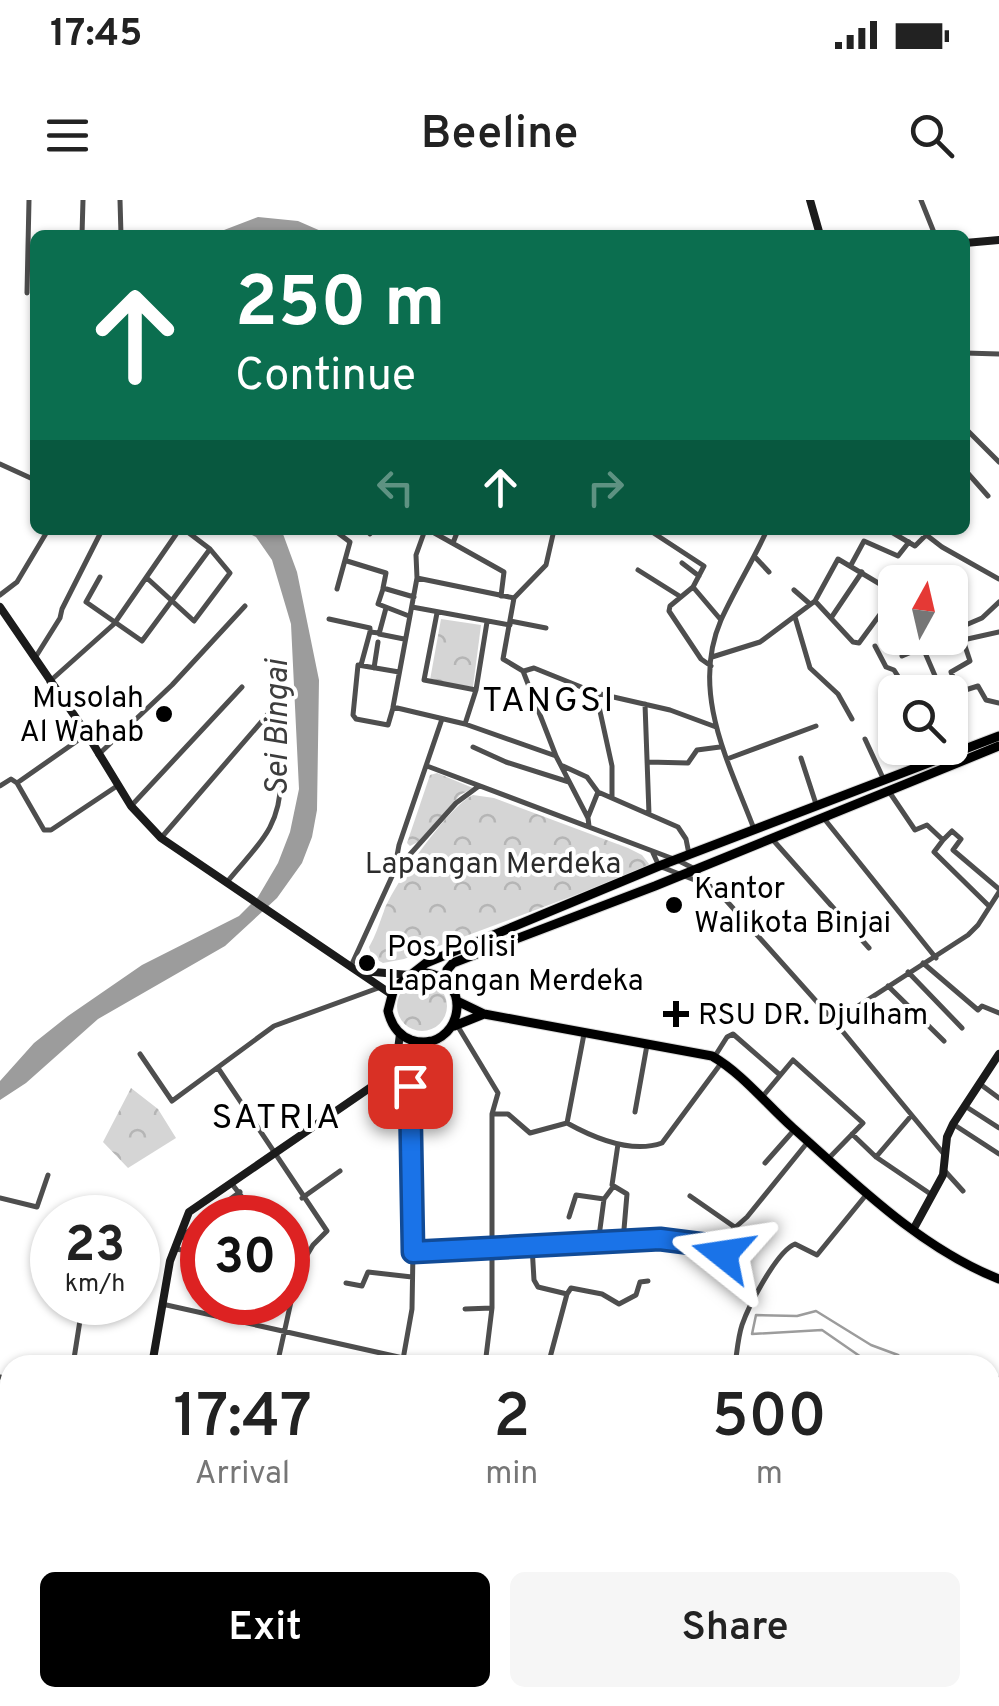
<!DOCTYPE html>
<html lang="en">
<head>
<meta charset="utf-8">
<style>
  :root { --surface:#fff; --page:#f6f6f6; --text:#222; --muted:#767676; --accent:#000 }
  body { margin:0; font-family:Overpass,sans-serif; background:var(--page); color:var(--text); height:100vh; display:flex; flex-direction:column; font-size:38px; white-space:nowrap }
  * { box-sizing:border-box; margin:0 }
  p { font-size:32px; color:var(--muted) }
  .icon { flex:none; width:55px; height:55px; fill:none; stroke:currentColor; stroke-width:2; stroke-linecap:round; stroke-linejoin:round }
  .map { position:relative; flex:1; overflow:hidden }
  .side { position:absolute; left:0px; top:1155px; width:1000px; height:352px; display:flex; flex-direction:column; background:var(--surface); border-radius:30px 30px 0 0; box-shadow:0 2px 8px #0004 }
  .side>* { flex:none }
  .banner { position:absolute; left:30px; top:30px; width:940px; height:305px; border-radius:15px; box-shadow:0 2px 8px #0004; background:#0b6e4f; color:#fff; overflow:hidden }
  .needle { width:65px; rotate:8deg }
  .buttons { position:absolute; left:878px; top:365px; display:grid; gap:20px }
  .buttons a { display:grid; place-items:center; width:90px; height:90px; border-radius:15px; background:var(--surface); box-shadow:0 2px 8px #0004; font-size:50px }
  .speed { position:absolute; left:30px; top:995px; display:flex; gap:20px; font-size:50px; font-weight:700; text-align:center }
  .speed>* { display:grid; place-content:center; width:130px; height:130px; border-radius:50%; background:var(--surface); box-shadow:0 2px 8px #0004; line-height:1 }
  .speed small { font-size:25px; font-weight:400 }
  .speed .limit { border:15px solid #d22; background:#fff; color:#111 }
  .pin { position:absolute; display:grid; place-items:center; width:85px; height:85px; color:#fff; margin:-42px; border-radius:20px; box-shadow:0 5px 15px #0006 }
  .me { position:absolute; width:110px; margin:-55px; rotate:285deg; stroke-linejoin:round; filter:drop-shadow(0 0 8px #0008) }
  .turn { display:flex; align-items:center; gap:35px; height:210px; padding:0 40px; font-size:45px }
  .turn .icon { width:130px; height:130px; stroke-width:2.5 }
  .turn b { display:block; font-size:70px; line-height:85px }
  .lanes { display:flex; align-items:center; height:95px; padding:0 40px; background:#0003; justify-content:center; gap:50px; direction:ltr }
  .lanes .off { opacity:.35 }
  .eta { display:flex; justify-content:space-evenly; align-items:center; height:170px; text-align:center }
  .eta b { font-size:60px; font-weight:600; line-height:70px }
  .button { display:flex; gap:20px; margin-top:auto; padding:20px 40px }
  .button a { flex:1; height:115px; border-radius:15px; background:var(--accent); color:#fff; font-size:40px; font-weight:600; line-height:115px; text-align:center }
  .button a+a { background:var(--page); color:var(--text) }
  .status { display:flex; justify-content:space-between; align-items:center; height:70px; padding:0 50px; background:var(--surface); direction:ltr }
  .status svg { height:28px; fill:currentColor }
  header { display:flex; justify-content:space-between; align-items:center; height:130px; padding:0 40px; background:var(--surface); font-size:45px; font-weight:600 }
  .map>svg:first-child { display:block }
  .forest { fill:url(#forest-crowns) }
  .water { fill:#9c9c9c }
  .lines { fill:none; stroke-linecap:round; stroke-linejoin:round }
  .stream { stroke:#9c9c9c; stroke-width:2.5 }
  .primary-casing { stroke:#dbdbdb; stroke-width:11 }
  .street { stroke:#4e4e4e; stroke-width:5 }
  .secondary { stroke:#1b1b1b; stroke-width:8 }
  .primary { stroke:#000; stroke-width:9 }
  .route-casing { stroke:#114b97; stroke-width:25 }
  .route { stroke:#1a73e8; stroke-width:18 }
  .poi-dot { fill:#000; stroke:#fff; stroke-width:4 }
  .labels { text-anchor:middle; stroke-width:8; stroke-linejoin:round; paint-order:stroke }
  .poi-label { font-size:30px; fill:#000; stroke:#fff; text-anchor:start }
  .park-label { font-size:30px; fill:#2c2c2c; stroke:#fff }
  .water-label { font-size:32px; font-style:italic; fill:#3d3d3d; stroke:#fff }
  .quarter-label { font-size:35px; letter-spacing:2.5px; fill:#000; stroke:#fff }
</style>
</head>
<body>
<div class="status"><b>17:45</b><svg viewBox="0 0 49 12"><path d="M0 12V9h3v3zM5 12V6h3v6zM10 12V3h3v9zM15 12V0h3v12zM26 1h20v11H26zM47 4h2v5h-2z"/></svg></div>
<header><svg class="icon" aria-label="menu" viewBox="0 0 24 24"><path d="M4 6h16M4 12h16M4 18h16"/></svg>Beeline<svg class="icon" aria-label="search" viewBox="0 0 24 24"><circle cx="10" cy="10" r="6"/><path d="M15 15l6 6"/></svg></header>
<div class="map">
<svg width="999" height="1506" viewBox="0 0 999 1506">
  <defs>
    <pattern id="forest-crowns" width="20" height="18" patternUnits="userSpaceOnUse" patternTransform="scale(2.5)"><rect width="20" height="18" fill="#d5d5d5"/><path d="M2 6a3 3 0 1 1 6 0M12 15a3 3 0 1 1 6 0" fill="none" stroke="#b5b5b5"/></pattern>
  </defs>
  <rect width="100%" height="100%" fill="#fff"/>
  <path class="forest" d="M441 419 481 425 473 487 430 480Z
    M437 573 473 588 460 595 418 642 410 646 407 643 430 575Z
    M473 595 494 598 628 648 642 655 649 664 645 669 404 759 383 763 372 757 369 747C376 735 379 724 384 711 394 684 449 606 473 595Z
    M397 806a25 25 0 1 1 50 0a25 25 0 1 1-50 0Z
    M131 888 158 909 176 938 128 968 103 942Z"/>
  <path class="water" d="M258 17 298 21 330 35H211Z
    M242 330H279L283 334 297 372 319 480 317 610 312 637 302 663 277 698 225 746 98 819 26 883 0 900V881L34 843 68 816 142 765 239 716 258 697 278 663 290 632 299 589 291 424 272 360 256 337Z"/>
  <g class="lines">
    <path class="stream" d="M866 1165 861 1157 822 1130 752 1134 756 1115 797 1116 816 1111 871 1145 898 1155 908 1165
      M990 1180 999 1177"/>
    <defs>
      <path id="primary" d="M417 772C481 774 460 856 411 840 398 835 391 824 388 811L394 788 426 763 659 666 999 536
        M448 783 447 770 453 763 655 686 999 546
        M457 801 484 814 712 856C743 874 766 904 793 928 855 983 920 1048 999 1079
        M454 826 484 814"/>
    </defs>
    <use href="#primary" class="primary-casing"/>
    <path class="street" d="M120 0 121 35
      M921 0 935 35
      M82 35 83 0
      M27 93 29 0
      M965 153 999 154
      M965 228 999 262
      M0 264 35 280
      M965 270 988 296
      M334 330 350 342 337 389
      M425 330 416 355 417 378 393 507 465 524 556 556
      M429 330 504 372 501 396
      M554 330 546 365 514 398 503 459 523 471 556 556 588 618 589 626
      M633 330H645
      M649 330 704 366 693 387 721 420
      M888 330 915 346 926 335
      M920 330 942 347 999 379
      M370 334 372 330
      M453 343 458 330
      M755 357 769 372
      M347 361 386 373 383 388 414 397
      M682 363 699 376
      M851 365 864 341 898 356 909 342
      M638 370 681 397
      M100 377 86 402 142 441 210 349
      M417 378 514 398
      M148 379 194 421 230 373 210 349 185 330
      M693 387 670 406 669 411 701 459 711 466
      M383 389 378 404 409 416
      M794 390 810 404
      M0 395 17 382 48 330
      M815 401 838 359 895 393
      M999 402 982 418 961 427 960 432 963 440 999 432
      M412 407 510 425
      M386 408 379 434 404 439
      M437 413 424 480 476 490
      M795 417 810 468 838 494 852 519
      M831 418 862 372
      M329 419 370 428V432
      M510 421 546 428
      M963 440 970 461 951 472 959 492 978 486 986 500 999 503
      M920 441 942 492
      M875 446 886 467 894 470 908 492
      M924 448 941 441 952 452
      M902 456 923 447
      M712 457 760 442 815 401 853 442 859 443 895 394
      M35 458 60 418 62 409 102 330
      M361 465 370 432 379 433
      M374 468 378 442
      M524 471 534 468 596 493 670 510 716 527
      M49 482 114 424 179 330
      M596 493 612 566V596
      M645 504 649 614
      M393 508 388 525 356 519 353 515 358 465 399 472
      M950 511 966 549
      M465 524 476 490 487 422
      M87 534 17 583 44 630H51L117 586
      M865 539 883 578
      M473 547 506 562 569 582
      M933 548 938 560
      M98 555 172 485 245 406
      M801 558 816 604
      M727 559 816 526
      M648 562 688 563 697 550 720 547
      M427 566 679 661 695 669 704 682
      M563 566 587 577 598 592 678 627 686 639 689 654
      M0 586 11 579 17 583
      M890 593 915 630 927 625 943 640 934 652 989 706
      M132 605 242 487
      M829 615 826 621 936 758
      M588 617 598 592
      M754 629C729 563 690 492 721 420 735 389 753 361 767 330
      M161 638 275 506
      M773 640 869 748
      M943 640 952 631 961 639 953 650 999 689
      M653 653 659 666 715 688 834 821 943 953
      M396 670 456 603 479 586
      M227 682C257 645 280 630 281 579
      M923 763 978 810 982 806 999 813
      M351 766 394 672 399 645 442 519
      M908 772 962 828
      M888 786 944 841
      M835 821 968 735 978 725 999 692
      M457 825 498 893 492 914V1108L485 1165
      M584 834 567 923C594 938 631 954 662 943L722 862
      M400 846 411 887 413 1051 412 1109 402 1165
      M140 854 172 901 274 826 381 787
      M715 856 727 837 733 834 780 875
      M218 868 327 1031 313 1045 298 1070 277 1165
      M980 884 999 898
      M411 887 440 889
      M763 896 793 860 863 923 828 959
      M965 906 999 928
      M635 912 647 845
      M492 914H508L530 933 567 923
      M953 924 999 954
      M852 934 876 957 932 995
      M618 944 612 985 627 994 623 1041
      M876 957 911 916
      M765 963 795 929
      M944 970 963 991
      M232 984 258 1018
      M690 996 736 1028
      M0 998 37 1007 48 975
      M302 998 340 971
      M569 1017 576 995 604 999
      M204 1018 240 992
      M202 1019 183 1036 192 1051 202 1043
      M598 1044 604 999 613 987
      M532 1046 534 1080 538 1087 567 1094 571 1088 602 1094 619 1104 636 1095 640 1082 648 1081
      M715 1046 724 1056 726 1067 748 1076
      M174 1049 192 1051 202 1058
      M413 1051 661 1039 712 1048 747 1017 807 943
      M346 1083 362 1086 368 1072 412 1077
      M162 1104 403 1158
      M465 1109 492 1108
      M247 1123 251 1107
      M73 1165 81 1114
      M548 1165 567 1094
      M610 1165 616 1158 641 1165
      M735 1165C737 1152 738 1137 742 1125 749 1105 777 1051 795 1044L817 1055 866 995
      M802 1165 809 1158 822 1165
      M0 1177 10 1179
      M990 1221 994 1218 999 1220
      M990 1240 999 1246
      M990 1321 999 1303
      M0 1327 10 1329
      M990 1347 999 1354
      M0 1392 10 1393
      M0 1446 6 1414
      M990 1463 999 1467
      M0 1485 10 1487
      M169 1498 175 1506
      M583 1498 636 1506
      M698 1498 703 1506
      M834 1498 843 1506
      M60 1501 61 1498
      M301 1506 302 1498
      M410 1506 412 1498
      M573 1506 575 1498"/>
    <path class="secondary" d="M810 0 820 35
      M965 43 999 40
      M0 407 87 534 131 606 161 638 391 794
      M362 771 409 775
      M384 873 397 857 400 834
      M913 1030 943 975 947 937 953 924 999 854
      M152 1165 170 1061 189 1012 406 863 429 841
      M89 1506 90 1498"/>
    <use href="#primary" class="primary"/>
  </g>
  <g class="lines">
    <defs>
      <path id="route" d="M410 886 413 1052 660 1039 715 1046 723 1054"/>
    </defs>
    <use href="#route" class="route-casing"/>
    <use href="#route" class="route"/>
  </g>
  <g class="poi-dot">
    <circle cx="164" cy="514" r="10"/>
    <circle cx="674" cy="705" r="10"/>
    <circle cx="367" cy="763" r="10"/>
    <path d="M671 799h10v10h10v10h-10v10h-10v-10h-10v-10h10z"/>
  </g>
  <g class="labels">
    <g class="poi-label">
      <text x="144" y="507" text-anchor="end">Musolah<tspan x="144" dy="34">Al Wahab</tspan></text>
      <text x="694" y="698">Kantor<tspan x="694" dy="34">Walikota Binjai</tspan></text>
      <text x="387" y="756">Pos Polisi<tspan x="387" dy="34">Lapangan Merdeka</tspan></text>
      <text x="698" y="824">RSU DR. Djulham</text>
    </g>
    <g class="park-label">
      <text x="493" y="673">Lapangan Merdeka</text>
    </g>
    <g class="water-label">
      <text transform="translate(276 528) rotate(-90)" y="11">Sei Bingai</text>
    </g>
    <g class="quarter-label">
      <text x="549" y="511">TANGSI</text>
      <text x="277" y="928">SATRIA</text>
    </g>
  </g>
</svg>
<div class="buttons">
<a><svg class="needle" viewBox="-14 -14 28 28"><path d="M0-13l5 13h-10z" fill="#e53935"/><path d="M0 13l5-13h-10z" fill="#767676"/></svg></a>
<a><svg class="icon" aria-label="search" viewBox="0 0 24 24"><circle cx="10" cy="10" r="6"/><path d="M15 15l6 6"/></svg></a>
</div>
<div class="speed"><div>23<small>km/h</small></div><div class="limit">30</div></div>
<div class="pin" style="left:410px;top:886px;background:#d93025"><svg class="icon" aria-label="arrive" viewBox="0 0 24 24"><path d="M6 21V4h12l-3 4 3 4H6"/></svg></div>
<svg class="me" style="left:723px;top:1054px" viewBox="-20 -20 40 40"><path d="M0-17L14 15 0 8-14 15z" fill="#1a73e8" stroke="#fff" stroke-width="4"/></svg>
<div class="banner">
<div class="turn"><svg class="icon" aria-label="ahead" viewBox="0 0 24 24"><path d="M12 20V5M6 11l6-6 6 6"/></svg><div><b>250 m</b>Continue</div></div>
<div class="lanes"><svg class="icon off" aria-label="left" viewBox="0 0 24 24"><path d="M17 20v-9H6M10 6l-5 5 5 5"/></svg><svg class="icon" aria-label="ahead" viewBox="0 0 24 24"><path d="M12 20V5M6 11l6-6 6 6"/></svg><svg class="icon off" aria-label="right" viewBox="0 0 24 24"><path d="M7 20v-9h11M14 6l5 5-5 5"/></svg></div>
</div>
<section class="side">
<div class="eta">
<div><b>17:47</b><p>Arrival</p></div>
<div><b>2</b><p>min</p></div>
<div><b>500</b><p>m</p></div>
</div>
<div class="button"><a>Exit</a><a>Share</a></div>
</section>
</div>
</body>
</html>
